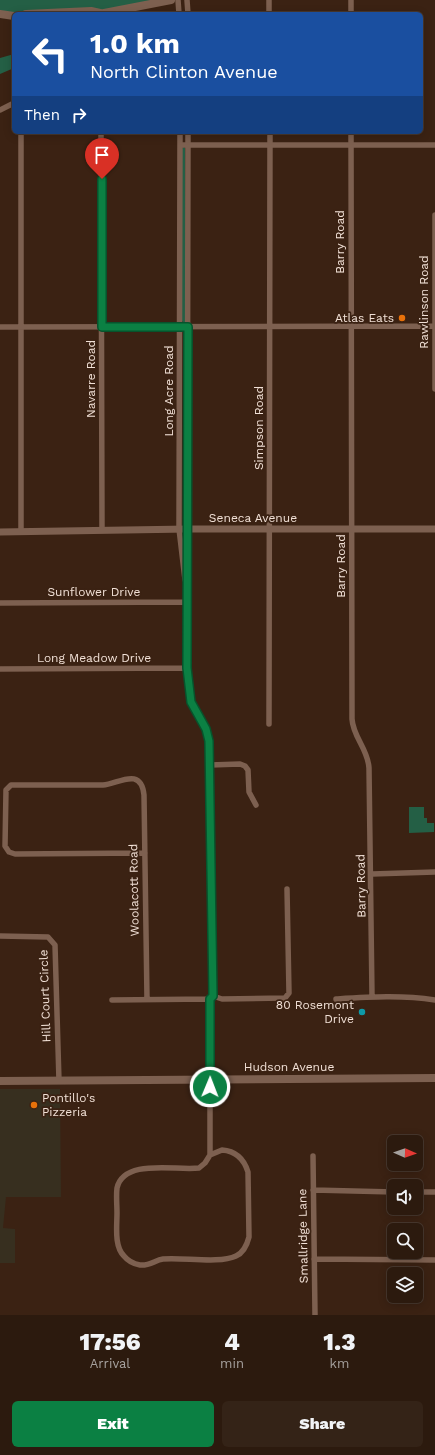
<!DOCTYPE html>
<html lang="en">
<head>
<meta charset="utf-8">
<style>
  :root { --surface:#2c1a0e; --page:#342317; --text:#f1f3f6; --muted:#a6a19e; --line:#48382e; --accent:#0b8043 }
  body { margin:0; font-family:"Work Sans",sans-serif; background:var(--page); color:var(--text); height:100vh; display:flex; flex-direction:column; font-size:15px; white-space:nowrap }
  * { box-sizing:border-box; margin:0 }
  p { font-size:13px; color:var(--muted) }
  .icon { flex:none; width:22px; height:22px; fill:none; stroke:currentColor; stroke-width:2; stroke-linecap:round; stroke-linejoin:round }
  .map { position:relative; height:1315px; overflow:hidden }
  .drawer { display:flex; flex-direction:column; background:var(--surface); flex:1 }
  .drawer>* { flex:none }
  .banner { position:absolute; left:12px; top:12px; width:411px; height:122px; border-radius:6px; box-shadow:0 2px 10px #0003,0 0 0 1px var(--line); background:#1a4fa0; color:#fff; overflow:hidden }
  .needle { width:26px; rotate:92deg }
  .fabs { position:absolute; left:387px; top:1135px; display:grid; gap:8px }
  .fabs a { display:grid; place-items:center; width:36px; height:36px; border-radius:6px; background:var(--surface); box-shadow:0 2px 10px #0003,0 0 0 1px var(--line); font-size:20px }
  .pin { position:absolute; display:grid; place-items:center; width:34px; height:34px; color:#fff; margin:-41px -17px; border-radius:50% 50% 50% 0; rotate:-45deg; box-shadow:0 0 4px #0007 }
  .pin .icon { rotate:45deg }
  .me { position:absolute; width:44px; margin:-22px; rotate:1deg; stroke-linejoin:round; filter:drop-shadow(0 0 3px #0008) }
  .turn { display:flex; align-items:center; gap:14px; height:84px; padding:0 12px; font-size:18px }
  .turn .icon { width:52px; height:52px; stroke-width:2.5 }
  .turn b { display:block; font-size:28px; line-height:34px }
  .then { display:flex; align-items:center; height:38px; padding:0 12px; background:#0003; gap:8px; font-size:15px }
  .eta { display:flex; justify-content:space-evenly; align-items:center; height:68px; text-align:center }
  .eta b { font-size:24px; font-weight:800; line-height:28px }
  .primary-button { display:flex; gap:8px; margin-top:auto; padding:8px 12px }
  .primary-button a { flex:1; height:46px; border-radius:6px; background:var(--accent); color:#fff; font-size:16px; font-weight:800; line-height:46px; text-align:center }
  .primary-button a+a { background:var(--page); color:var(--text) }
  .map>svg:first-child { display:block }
  .commercial { fill:#372f1f }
  .green { fill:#245f45 }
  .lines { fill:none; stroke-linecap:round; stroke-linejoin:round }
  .minor { stroke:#7d6050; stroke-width:5.5 }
  .tertiary { stroke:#7d6050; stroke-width:7 }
  .secondary { stroke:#7d6050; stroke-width:8 }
  .route-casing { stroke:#07532c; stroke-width:10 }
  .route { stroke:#0b8043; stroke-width:7 }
  .food-dot { fill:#e8710a; stroke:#3b2213; stroke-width:1.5 }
  .culture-dot { fill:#0f9aa8; stroke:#3b2213; stroke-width:1.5 }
  .labels { text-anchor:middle; stroke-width:3.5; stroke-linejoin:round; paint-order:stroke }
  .street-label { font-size:12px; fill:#f1e0d6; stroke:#3b2213 }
  .poi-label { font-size:12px; fill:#f1e0d6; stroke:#3b2213; text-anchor:end }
</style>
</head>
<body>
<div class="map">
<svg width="435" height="1315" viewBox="0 0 435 1315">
  <rect width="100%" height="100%" fill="#3b2213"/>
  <path class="commercial" d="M0 1089H60L61 1197H6L3 1228 15 1229V1263H0Z"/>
  <path class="green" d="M0 0H171L100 14H0Z
    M14 54V68L0 74V58Z
    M183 147 185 148 186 322 184 323 182 321V149Z
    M183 331H186V523L183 525Z
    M409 807H424V818H427V823H434V832L409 833Z"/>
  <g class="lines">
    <path class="minor" d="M178 0 179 14
      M187 0 188 14
      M269 0V14
      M351 14V0
      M0 110 14 103
      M21 132V531
      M101 132 102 530
      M180 132 179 529 185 580
      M188 132 187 668 191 702 206 729 209 741 213 996 210 999V1155
      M351 132 352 719C353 737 368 749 369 768L372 996
      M180 145H435
      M435 215V389
      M0 327 435 326
      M0 603 188 602
      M0 669 187 668
      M269 724 270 132
      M210 765 240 764 245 766 248 770 249 792 256 805
      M145 853 15 854 9 852 5 846 6 790 11 785H103C118 784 141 766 144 795L147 999
      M372 874 435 872
      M0 936 48 937 55 945 59 1081
      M213 996 222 999 285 998 289 993 287 889
      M336 999C370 997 402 995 435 1000
      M112 1000 210 999
      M222 1150C236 1151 244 1159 248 1172L249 1237C247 1245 243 1253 236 1256 219 1264 183 1257 163 1259 155 1260 150 1266 140 1265 134 1264 128 1261 124 1256 114 1246 117 1226 117 1213 117 1205 116 1196 117 1188 124 1158 176 1171 199 1168L205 1163 210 1155Z
      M313 1156 315 1315
      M313 1190 394 1192
      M416 1192H435
      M314 1259 435 1260"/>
    <path class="tertiary" d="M0 532 188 529H435"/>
    <path class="secondary" d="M0 14 14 16
      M26 14 91 11 100 13
      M99 14 171 0
      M0 1081 435 1078"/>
  </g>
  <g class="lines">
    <defs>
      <path id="route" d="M102 179V327H188L187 668 191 702 206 729 209 741 213 996 210 999V1087"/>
    </defs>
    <use href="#route" class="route-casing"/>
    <use href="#route" class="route"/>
  </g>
  <g class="food-dot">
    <circle cx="402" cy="318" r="4"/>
    <circle cx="34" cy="1105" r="4"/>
  </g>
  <circle class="culture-dot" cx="362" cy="1012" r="4"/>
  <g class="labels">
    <g class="street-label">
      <text transform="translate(340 242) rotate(-90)" y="4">Barry Road</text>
      <text transform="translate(424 302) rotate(-90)" y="4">Rawlinson Road</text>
      <text transform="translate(91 379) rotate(-90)" y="4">Navarre Road</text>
      <text transform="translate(169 391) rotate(-90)" y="4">Long Acre Road</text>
      <text transform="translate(259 428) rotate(-90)" y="4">Simpson Road</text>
      <text x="253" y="522">Seneca Avenue</text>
      <text transform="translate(341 566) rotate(-90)" y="4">Barry Road</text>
      <text x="94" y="596">Sunflower Drive</text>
      <text x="94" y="662">Long Meadow Drive</text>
      <text transform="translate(361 886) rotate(-91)" y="4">Barry Road</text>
      <text transform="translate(134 890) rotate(-91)" y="4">Woolacott Road</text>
      <text transform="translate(45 996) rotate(-92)" y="4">Hill Court Circle</text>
      <text x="289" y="1071">Hudson Avenue</text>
      <text transform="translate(303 1236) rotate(-91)" y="4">Smallridge Lane</text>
    </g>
    <g class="poi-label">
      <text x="394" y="322">Atlas Eats</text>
      <text x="354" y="1009">80 Rosemont<tspan x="354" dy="14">Drive</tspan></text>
      <text x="42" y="1102" text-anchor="start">Pontillo's<tspan x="42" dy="14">Pizzeria</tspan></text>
    </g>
  </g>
</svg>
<div class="fabs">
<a><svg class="needle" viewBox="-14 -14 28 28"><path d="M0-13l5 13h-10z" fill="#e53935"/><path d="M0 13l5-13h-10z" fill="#a6a19e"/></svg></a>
<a><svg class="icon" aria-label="sound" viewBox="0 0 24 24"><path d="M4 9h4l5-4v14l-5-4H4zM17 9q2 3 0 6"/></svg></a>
<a><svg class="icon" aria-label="search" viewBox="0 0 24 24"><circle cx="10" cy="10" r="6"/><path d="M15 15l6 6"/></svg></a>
<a><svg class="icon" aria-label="layers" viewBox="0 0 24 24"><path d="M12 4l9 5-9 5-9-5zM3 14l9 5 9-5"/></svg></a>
</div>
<div class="pin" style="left:102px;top:179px;background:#d93025"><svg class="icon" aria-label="arrive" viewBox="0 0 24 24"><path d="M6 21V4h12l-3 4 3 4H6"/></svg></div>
<svg class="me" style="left:210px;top:1087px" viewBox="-20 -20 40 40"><circle r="17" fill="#0b8043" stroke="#fff" stroke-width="3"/><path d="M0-11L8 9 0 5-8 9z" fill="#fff"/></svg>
<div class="banner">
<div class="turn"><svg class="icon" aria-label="left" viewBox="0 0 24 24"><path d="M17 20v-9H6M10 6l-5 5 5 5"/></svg><div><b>1.0 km</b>North Clinton Avenue</div></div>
<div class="then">Then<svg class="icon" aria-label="right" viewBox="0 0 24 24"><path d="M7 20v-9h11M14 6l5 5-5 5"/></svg></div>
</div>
</div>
<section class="drawer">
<div class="eta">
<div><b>17:56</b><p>Arrival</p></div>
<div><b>4</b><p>min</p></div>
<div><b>1.3</b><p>km</p></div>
</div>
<div class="primary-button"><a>Exit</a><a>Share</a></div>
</section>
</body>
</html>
